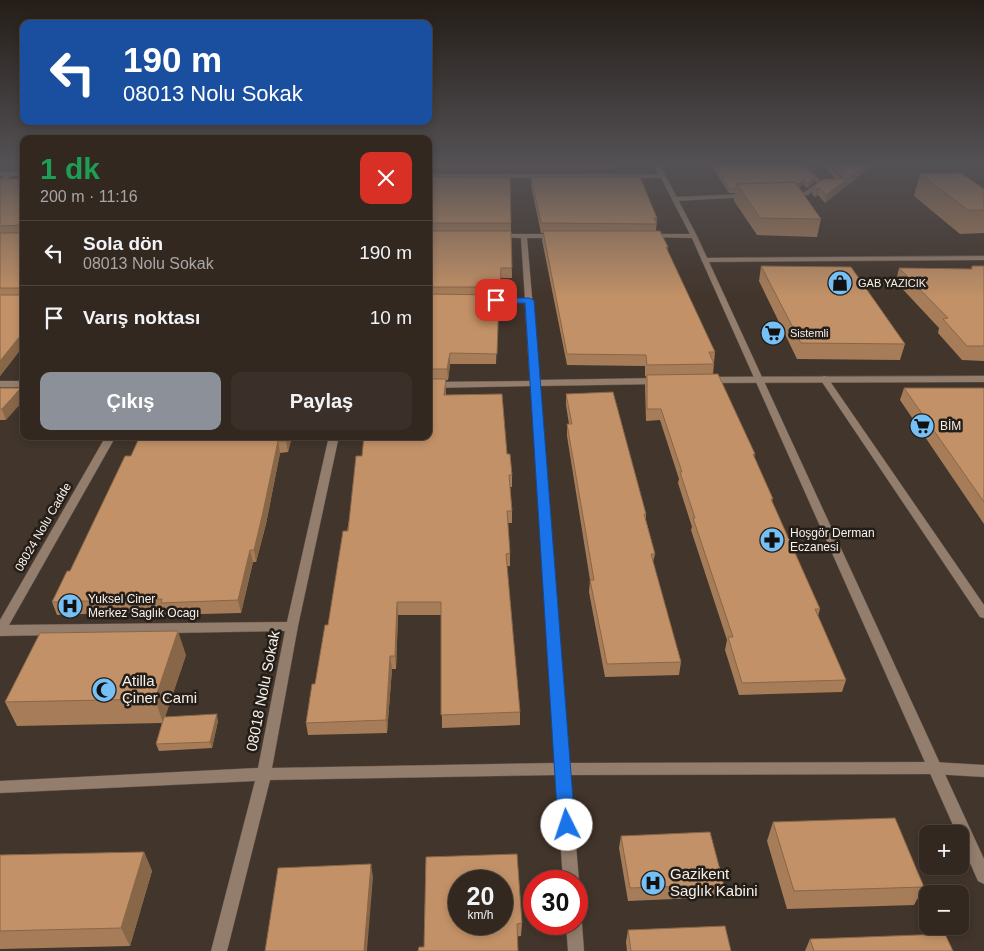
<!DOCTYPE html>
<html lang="tr">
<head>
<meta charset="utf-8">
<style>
  :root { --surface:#322820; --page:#3a3029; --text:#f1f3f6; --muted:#a8a6a5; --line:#4d443e; --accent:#8c9099 }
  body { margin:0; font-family:Helvetica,sans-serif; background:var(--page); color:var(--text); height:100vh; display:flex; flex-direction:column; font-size:19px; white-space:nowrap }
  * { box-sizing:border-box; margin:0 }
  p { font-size:16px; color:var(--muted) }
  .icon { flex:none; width:28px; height:28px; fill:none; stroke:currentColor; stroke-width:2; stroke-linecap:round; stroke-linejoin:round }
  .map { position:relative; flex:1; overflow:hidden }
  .sheet { position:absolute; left:20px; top:135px; width:412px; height:305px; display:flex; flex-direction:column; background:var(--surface); border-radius:10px; box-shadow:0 2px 8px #0003,0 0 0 1px var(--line) }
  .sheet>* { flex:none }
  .banner { position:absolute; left:20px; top:20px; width:412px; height:105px; border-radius:10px; box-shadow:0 2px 8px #0003,0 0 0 1px var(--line); background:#1a4fa0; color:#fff; overflow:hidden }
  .fabs { position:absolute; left:919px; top:825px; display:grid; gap:10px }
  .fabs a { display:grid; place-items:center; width:50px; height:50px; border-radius:10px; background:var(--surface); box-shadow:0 2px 8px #0003,0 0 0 1px var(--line); font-size:25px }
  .speed { position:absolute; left:448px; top:870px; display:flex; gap:10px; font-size:25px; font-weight:700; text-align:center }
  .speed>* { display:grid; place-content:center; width:65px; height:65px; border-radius:50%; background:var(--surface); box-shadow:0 2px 8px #0003,0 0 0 1px var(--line); line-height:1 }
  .speed small { font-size:12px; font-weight:400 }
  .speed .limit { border:8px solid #d22; background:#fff; color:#111 }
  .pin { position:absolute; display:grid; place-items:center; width:42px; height:42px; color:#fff; margin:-21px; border-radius:10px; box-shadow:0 2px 8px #0006 }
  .me { position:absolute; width:55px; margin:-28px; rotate:356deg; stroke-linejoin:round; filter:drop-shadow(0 0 4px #0008) }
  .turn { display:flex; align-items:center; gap:18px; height:105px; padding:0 20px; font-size:22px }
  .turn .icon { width:65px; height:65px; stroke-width:2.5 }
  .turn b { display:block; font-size:35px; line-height:42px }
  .round { display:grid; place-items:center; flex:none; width:52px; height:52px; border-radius:10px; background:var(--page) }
  .overview { display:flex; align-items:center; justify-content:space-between; height:85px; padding:0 20px }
  h1 { font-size:30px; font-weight:600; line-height:38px; color:#1e9e55 }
  .action { display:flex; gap:10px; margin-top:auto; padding:10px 20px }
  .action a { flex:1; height:58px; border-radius:10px; background:var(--accent); color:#fff; font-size:20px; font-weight:600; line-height:58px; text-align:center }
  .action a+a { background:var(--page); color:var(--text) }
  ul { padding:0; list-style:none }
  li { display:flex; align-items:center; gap:15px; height:65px; padding:0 20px; border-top:1px solid var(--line) }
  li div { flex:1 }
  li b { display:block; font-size:19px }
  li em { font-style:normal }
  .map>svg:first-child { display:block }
  .green { fill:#6a4119 }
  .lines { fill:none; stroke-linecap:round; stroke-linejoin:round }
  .service-casing { stroke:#5f5349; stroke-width:1 }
  .minor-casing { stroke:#5f5349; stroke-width:1 }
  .tertiary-casing { stroke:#5f5349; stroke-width:1 }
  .service { fill:#937d6c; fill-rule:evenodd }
  .minor { fill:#937d6c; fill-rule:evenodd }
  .tertiary { fill:#937d6c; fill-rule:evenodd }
  .wall { fill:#a77d59 }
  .shaded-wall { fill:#886648 }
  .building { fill:#c29167; stroke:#886648; fill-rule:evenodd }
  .route { fill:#1a73e8; stroke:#114b97 }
  .labels { text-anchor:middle; stroke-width:5; stroke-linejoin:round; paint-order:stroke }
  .far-poi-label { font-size:11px; fill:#f8f0e9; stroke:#241e19; text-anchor:start }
  .poi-label { font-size:12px; fill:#f8f0e9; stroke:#241e19; text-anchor:start }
  .street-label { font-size:12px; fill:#f8f0e9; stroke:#241e19 }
  .near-poi-label { font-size:15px; fill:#f8f0e9; stroke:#241e19; text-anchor:start }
  .near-street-label { font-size:15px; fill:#f8f0e9; stroke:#241e19 }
</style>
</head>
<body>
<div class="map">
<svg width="984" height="951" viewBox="0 0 984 951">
  <rect width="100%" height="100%" fill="#42352b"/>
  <path class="green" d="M429 165H623L613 169 429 170Z"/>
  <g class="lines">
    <defs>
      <path id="service" d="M800 165H805L823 183 808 195H789V193L791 192H805L817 183Z
        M823 165H828L845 182V184H835V182L838 181Z
        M747 194 750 196 749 197 675 201 672 199 675 197Z
        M824 376 827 377 984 605V618L980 617 820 379Z"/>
      <path id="minor" d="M9 173 14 174 0 185V180Z
        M498 234H556L559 236 556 238H527L539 380 658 378 662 381 658 384 539 386 569 763 933 762 984 765V777L933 774 570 775 579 881 576 887V881H563L556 775 270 780 227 951H211L255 781 0 793V781L258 768 285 631 0 636V620L106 436H116L9 625 287 622 329 436H339L298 626 272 768 555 763 531 386 429 388V382L530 381 525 303 485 302 481 300 485 298 525 299 521 238 496 237V235Z
        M650 234H694L697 236 694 238 648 237 647 236Z
        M984 256V260L704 262 701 260 704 258Z
        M984 376V382L710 383 706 380 710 377Z
        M0 381H24V387H0Z
        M576 917 580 918 582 924 584 951H568L566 924H576Z"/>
      <path id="tertiary" d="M654 165H660L697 236 984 859V884L978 881 960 840V834H957L691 236 661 178H429V174H659Z
        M0 172H24V176H0Z"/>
    </defs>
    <use href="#service" class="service-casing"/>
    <use href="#minor" class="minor-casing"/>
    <use href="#tertiary" class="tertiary-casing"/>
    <use href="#service" class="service"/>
    <use href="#minor" class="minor"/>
    <use href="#tertiary" class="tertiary"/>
  </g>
  <path class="wall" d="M712 165H786L814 183 807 188 803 184 799 187 821 219 817 237 757 235 734 201 735 193H729L712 167Z
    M835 165H870L869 168 825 203 818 195 815 197 812 194 814 186 845 179 834 169Z
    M920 174 984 189V233L960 234 914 196Z
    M429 177 510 178 512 278H501L499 297 496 364H450L448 380H446V395L507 454 512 475V487H510L512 511V523H508L510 553V566H507L520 712V725L442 728 441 615H398L396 669H392L387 733 308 735 306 723 315 684 328 625 362 456 429 436Z
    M531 177 657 218 656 231 668 247 667 251 715 352 713 374 755 454 754 457 773 499 772 501 820 609 818 616 846 680 842 692 739 695 725 650 727 640 691 530 692 527 678 483 679 479 660 420 646 421 645 386 646 376H645V366L567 365 542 240 543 233H541L531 186Z
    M0 179H24V345L0 376Z
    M761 266 905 344 900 360 797 359 759 281Z
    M972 266H984V361L962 360 938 333 939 328 896 282 899 268 971 269Z
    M0 388 6 420H0Z
    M904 388H984V524L900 400Z
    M566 394 646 514V520L655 554 653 562 681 662 679 675 605 677 589 592 590 580 567 436V424H569L566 405Z
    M140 436H292L288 452 280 453 266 524 256 562H253L241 613 164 615 163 611 57 615 52 602 70 571 131 456Z
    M186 655 165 717 218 721 212 748 159 751 156 744 162 723 17 726 5 702Z
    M773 822 924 887 914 905 787 909 767 841Z
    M621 836 724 885 720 897 628 901 619 848Z
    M144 852 152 871 130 946 0 949V855Z
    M426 857 522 923 521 936 424 947Z
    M628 930 731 951H627L626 942Z
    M810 939 953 951H805Z"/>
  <path class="shaded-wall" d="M866 165H870L869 168 825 203 826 195Z
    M815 178 814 183 807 188 808 184Z
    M804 180 803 184 795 191V186Z
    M819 187 818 195 815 197 817 189Z
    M24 331V345L0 376V361Z
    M450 353V364L448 380 447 369Z
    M446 379V390L444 406V395Z
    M21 388 24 396V400L6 420 2 409Z
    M287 436H292L288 452 286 441Z
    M278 441 280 453 266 524 256 562 254 550Z
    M250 550 253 562 241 613 238 600Z
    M397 602 398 615 396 669 395 656Z
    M178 631 186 655 163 723 155 699Z
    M390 656 392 669 387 733 386 720Z
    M217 714 218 721 212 748 210 742Z
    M144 852 152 871 130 946 121 928Z
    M371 864 373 877 367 951H364Z"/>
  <path class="building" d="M714 165H802L815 178 808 184 804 180 797 185 795 182 737 184 736 188 730 189Z
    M839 165H866L826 195 819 187 817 189 814 186 823 179H845L849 177V174Z
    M961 173 984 189V210H968L920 174Z
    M429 177 510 178 511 223H429Z
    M531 177H640L657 218H654L657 224 541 223Z
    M0 179H24V331L0 361V295H21L23 293 21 288H0V233H21L23 231 21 225 0 226Z
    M795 182 821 219 760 218 737 184Z
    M429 231H511L512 268H501L500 287H429Z
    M543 231H660L668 247H666L715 352H709L714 364 647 365 646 355 567 354Z
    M761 266 851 267 905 344 801 343Z
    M972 266H984V346H967L943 319 948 318 899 268 972 269Z
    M429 294 499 295 497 354 450 353 447 369H429Z
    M718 374 755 454H753L773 499H771L820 609H815L846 680 742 683 728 637H733L693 518H695L680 472H682L661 409H647V375Z
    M429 379H446L444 395 502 394 507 454H510L512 475H509L512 511H507L510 553 506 554 520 712 441 715V602H397L395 656H390L386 720 306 723 312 684H315L325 625H328L343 531H348L356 456H362L364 436H429Z
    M0 388H21L2 409H0Z
    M904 388H984V502Z
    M613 392 646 514H644L655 554H651L681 662 607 664 590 580H594L567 424H572L566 394Z
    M140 436H287L286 441H278L263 512 254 550H250L238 600 161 603 162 599 52 602 67 571H70L125 456H131Z
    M178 631 155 699 5 702 40 633Z
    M217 714 210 742 156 744 164 717Z
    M895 818 924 887 794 891 773 822Z
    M710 832 724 885 630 888 621 836Z
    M144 852 121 928 0 931V855Z
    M517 854 522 923 517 924 518 951H418L419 947H424L426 857ZM459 881H501V924H459Z
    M371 864 364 951H265L278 868Z
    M725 926 731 951H631L628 930Z
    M945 934 953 951H814L810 939Z"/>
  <linearGradient id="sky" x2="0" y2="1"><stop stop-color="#241d18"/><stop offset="0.55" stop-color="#545155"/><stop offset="1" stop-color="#545155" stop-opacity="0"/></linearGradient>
  <rect width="984" height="298" fill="url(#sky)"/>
  <path class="route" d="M529 298 534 300 575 825 573 830 567 833 561 830 558 825 525 303H496L492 300 496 298Z"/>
  <defs>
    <symbol id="shop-disc" viewBox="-11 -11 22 22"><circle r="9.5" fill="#75c0f6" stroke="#241e19"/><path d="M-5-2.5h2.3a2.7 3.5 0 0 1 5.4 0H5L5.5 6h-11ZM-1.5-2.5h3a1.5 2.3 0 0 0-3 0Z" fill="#111"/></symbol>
    <symbol id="supermarket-disc" viewBox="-11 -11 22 22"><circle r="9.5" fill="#75c0f6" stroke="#241e19"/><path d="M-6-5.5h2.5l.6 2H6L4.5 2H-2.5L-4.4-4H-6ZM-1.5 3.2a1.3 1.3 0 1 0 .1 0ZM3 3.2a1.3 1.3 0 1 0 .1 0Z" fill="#111"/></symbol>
    <symbol id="pharmacy-disc" viewBox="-11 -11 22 22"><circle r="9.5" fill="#75c0f6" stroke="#241e19"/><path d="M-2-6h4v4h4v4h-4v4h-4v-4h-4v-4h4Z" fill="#111"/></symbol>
    <symbol id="hospital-disc" viewBox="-11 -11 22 22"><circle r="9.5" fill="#75c0f6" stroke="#241e19"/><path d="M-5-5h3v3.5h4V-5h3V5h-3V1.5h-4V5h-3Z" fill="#111"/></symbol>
    <symbol id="mosque-disc" viewBox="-11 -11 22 22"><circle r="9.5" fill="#75c0f6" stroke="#241e19"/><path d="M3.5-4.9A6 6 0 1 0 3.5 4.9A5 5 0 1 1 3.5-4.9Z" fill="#111"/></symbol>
  </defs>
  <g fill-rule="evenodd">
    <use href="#shop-disc" x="826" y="269" width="28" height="28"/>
    <use href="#supermarket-disc" x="759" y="319" width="28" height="28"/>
    <use href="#supermarket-disc" x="908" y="412" width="28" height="28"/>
    <use href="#pharmacy-disc" x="758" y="526" width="28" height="28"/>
    <use href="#hospital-disc" x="56" y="592" width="28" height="28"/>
    <use href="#mosque-disc" x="90" y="676" width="28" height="28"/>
    <use href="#hospital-disc" x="639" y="869" width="28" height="28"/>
  </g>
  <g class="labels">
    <g class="far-poi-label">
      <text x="858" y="287">GAB YAZICIK</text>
      <text x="790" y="337">Sistemli</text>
    </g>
    <g class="poi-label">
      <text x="940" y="430">BİM</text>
      <text x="790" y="537">Hoşgör Derman<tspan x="790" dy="14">Eczanesi</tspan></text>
      <text x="88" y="603">Yuksel Ciner<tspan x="88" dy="14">Merkez Saglık Ocagı</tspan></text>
    </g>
    <g class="street-label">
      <text transform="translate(43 527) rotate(-60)" y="4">08024 Nolu Cadde</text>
    </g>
    <g class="near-poi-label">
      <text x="122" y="686">Atilla<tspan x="122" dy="17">Çiner Cami</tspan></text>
      <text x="670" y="879">Gazikent<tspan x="670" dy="17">Saglık Kabini</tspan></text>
    </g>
    <g class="near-street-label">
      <text transform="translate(263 691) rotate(-79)" y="5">08018 Nolu Sokak</text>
    </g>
  </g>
</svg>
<div class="fabs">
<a>+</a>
<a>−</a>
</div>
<div class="speed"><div>20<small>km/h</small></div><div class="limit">30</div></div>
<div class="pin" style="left:496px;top:300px;background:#d93025"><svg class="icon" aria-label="arrive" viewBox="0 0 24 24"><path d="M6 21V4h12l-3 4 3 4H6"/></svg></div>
<svg class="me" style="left:567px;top:825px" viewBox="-20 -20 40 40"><circle r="19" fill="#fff"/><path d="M0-13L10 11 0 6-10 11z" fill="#1a73e8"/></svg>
<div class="banner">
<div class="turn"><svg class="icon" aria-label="left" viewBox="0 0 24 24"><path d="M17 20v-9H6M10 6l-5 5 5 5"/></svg><div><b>190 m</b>08013 Nolu Sokak</div></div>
</div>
<section class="sheet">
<div class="overview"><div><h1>1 dk</h1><p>200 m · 11:16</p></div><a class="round" style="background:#d93025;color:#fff"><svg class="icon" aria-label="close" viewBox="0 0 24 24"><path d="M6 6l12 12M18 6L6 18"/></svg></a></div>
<ul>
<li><svg class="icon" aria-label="left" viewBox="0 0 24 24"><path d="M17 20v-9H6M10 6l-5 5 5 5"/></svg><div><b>Sola dön</b><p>08013 Nolu Sokak</p></div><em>190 m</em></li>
<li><svg class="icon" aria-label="arrive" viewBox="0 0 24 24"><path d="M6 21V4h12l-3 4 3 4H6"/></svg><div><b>Varış noktası</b></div><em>10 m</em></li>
</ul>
<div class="action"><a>Çıkış</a><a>Paylaş</a></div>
</section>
</div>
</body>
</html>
